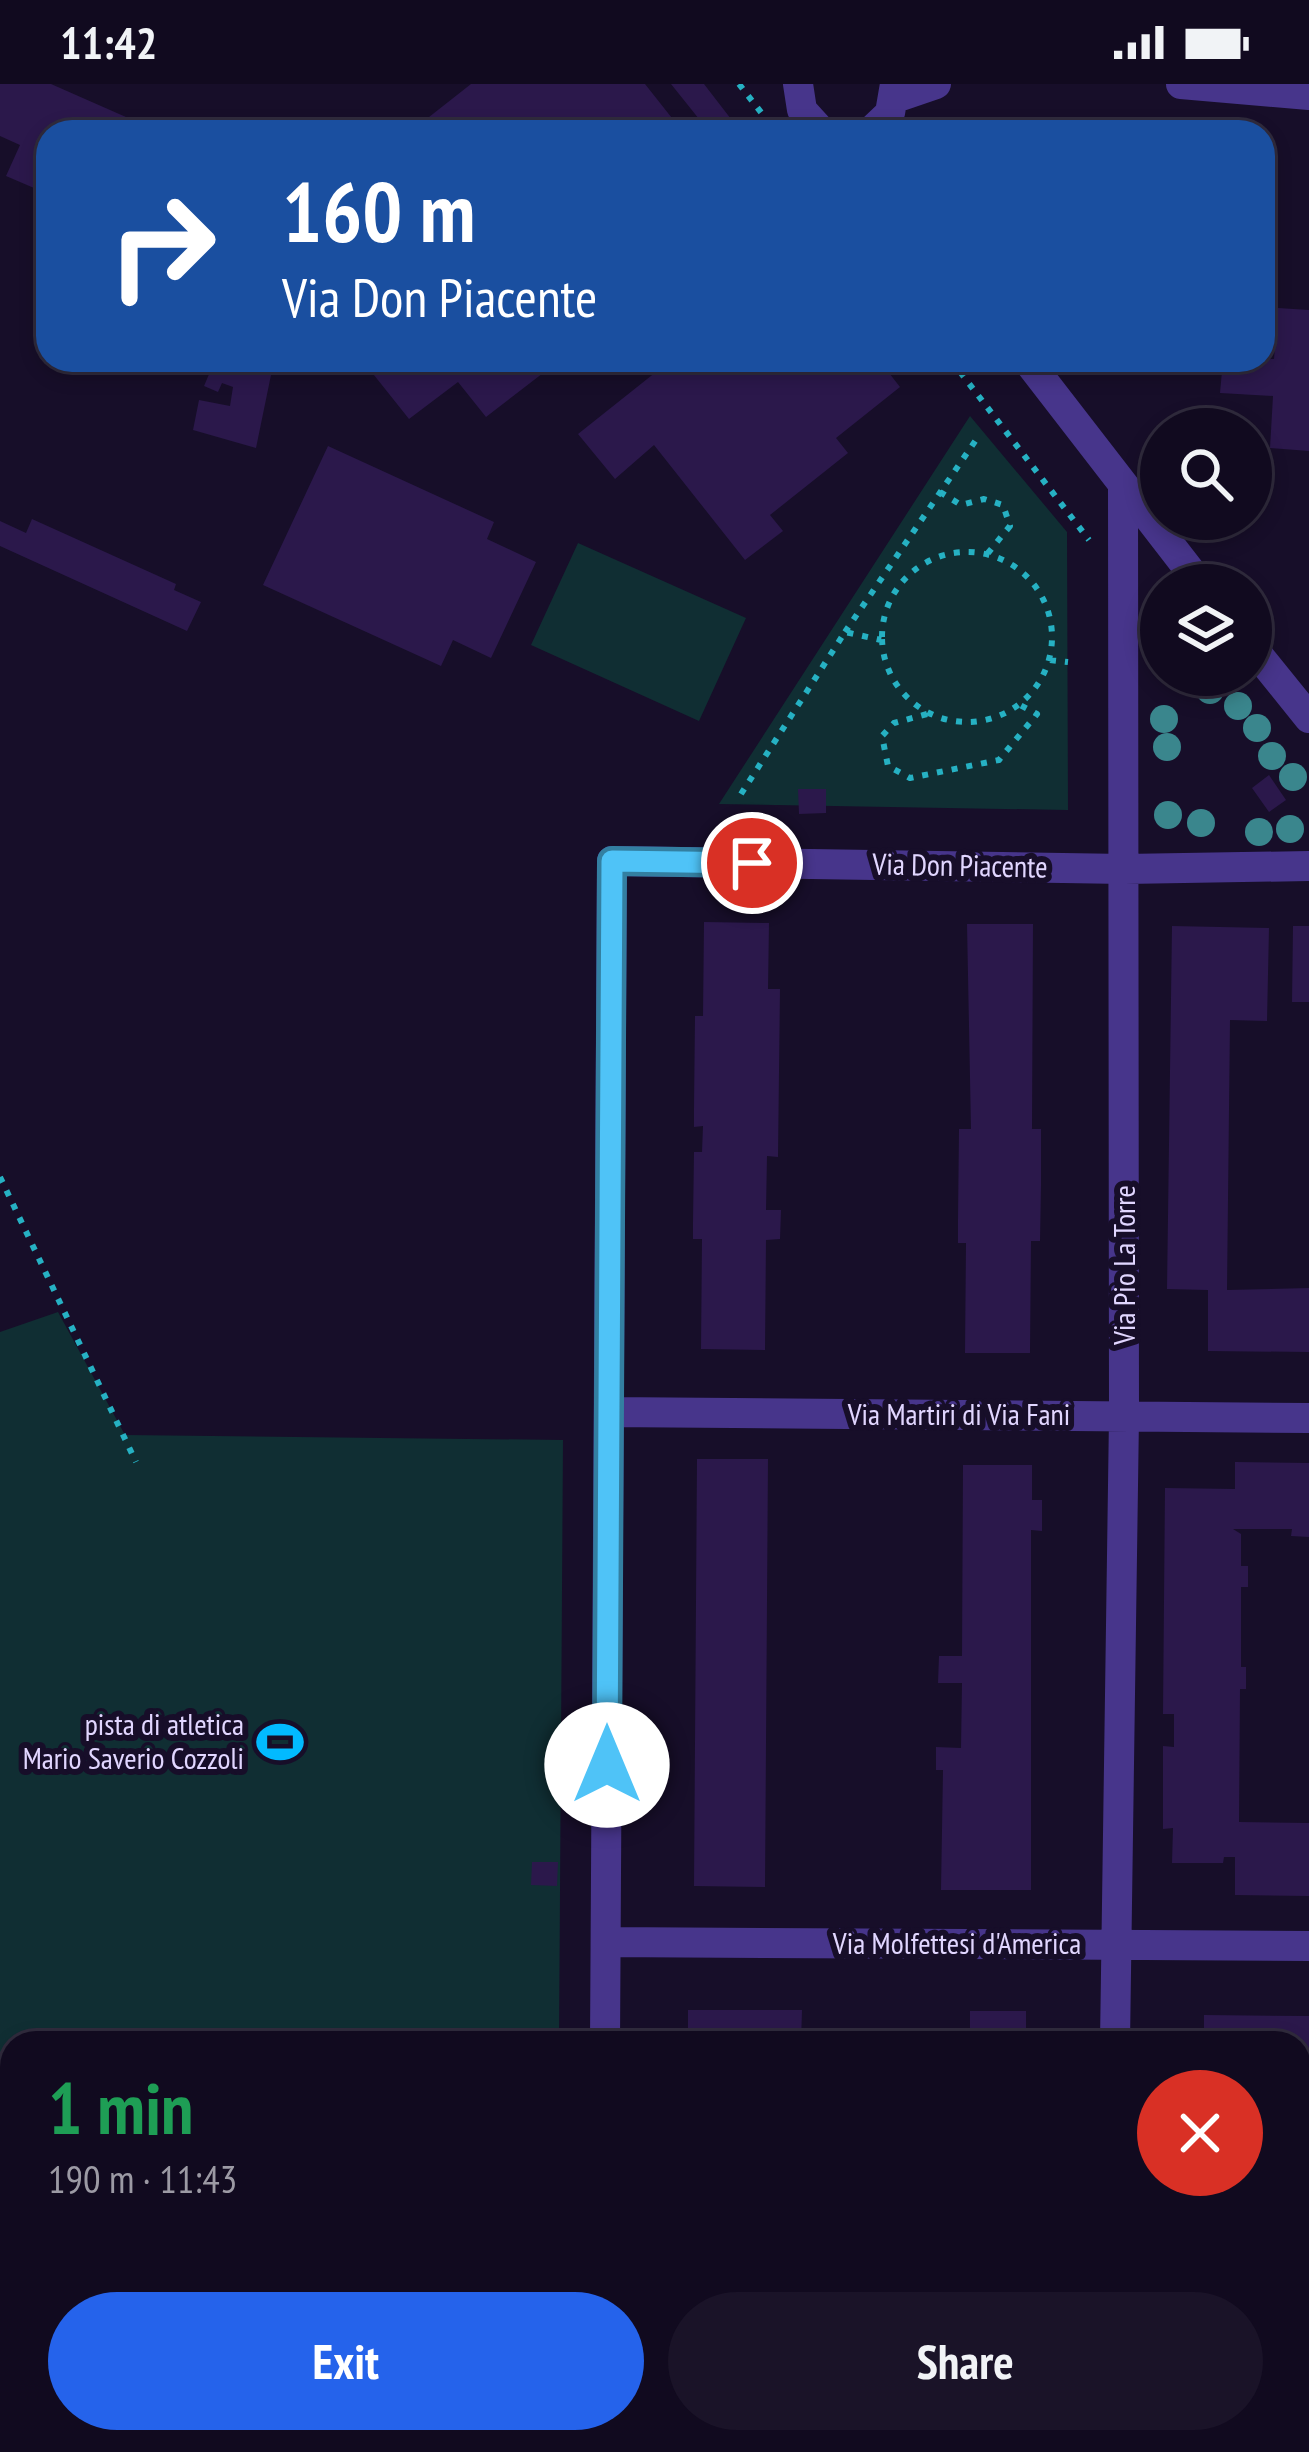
<!DOCTYPE html>
<html lang="en">
<head>
<meta charset="utf-8">
<style>
  :root { --surface:#110a1f; --page:#1a1328; --text:#f1f3f6; --muted:#9c9aa4; --line:#302b3d; --accent:#2563eb }
  body { margin:0; font-family:"PT Sans Narrow",sans-serif; background:var(--page); color:var(--text); height:100vh; display:flex; flex-direction:column; font-size:45px; white-space:nowrap }
  * { box-sizing:border-box; margin:0 }
  p { font-size:39px; color:var(--muted) }
  .icon { flex:none; width:66px; height:66px; fill:none; stroke:currentColor; stroke-width:2; stroke-linecap:round; stroke-linejoin:round }
  .map { position:relative; flex:1; overflow:hidden }
  .details { position:absolute; left:0px; top:1947px; width:1311px; height:423px; display:flex; flex-direction:column; background:var(--surface); border-radius:36px 36px 0 0; box-shadow:0 6px 18px #0003,0 0 0 3px var(--line) }
  .details>* { flex:none }
  .hud { position:absolute; left:36px; top:36px; width:1239px; height:252px; border-radius:36px; box-shadow:0 6px 18px #0003,0 0 0 3px var(--line); background:#1a4fa0; color:#fff; overflow:hidden }
  .fabs { position:absolute; left:1140px; top:324px; display:grid; gap:24px }
  .fabs a { display:grid; place-items:center; width:132px; height:132px; border-radius:50%; background:var(--surface); box-shadow:0 6px 18px #0003,0 0 0 3px var(--line); font-size:60px }
  .pin { position:absolute; display:grid; place-items:center; width:102px; height:102px; color:#fff; margin:-51px; border:6px solid #fff; border-radius:50%; box-shadow:0 3px 12px #0007 }
  .me { position:absolute; width:132px; margin:-66px; rotate:0deg; stroke-linejoin:round; filter:drop-shadow(0 0 9px #0008) }
  .turn { display:flex; align-items:center; gap:42px; height:252px; padding:0 48px; font-size:54px }
  .turn .icon { width:156px; height:156px; stroke-width:2.5 }
  .turn b { display:block; font-size:84px; line-height:102px }
  .round { display:grid; place-items:center; flex:none; width:126px; height:126px; border-radius:63px; background:var(--page) }
  .overview { display:flex; align-items:center; justify-content:space-between; height:204px; padding:0 48px }
  h1 { font-size:72px; font-weight:700; line-height:90px; color:#1e9e55 }
  .cta { display:flex; gap:24px; margin-top:auto; padding:24px 48px }
  .cta a { flex:1; height:138px; border-radius:72px; background:var(--accent); color:#fff; font-size:48px; font-weight:700; line-height:138px; text-align:center }
  .cta a+a { background:var(--page); color:var(--text) }
  .status { display:flex; justify-content:space-between; align-items:center; height:84px; padding:0 60px; background:var(--surface); direction:ltr }
  .status svg { height:33px; fill:currentColor }
  .map>svg:first-child { display:block }
  .green { fill:#102e33 }
  .building { fill:#2b184b }
  .lines { fill:none; stroke-linecap:round; stroke-linejoin:round }
  .path { stroke:#26b1c3; stroke-width:6; stroke-dasharray:6 9; stroke-linecap:butt }
  .minor { stroke:#47358b; stroke-width:30 }
  .tree { fill:#3a868d }
  .route-casing { stroke:#337fa1; stroke-width:30 }
  .route { stroke:#4fc3f7; stroke-width:21 }
  .labels { text-anchor:middle; stroke-width:12; stroke-linejoin:round; paint-order:stroke }
  .street-label { font-size:30px; fill:#e1d6ff; stroke:#170e29 }
  .poi-label { font-size:30px; fill:#e1d6ff; stroke:#170e29; text-anchor:end }
</style>
</head>
<body>
<div class="status"><b>11:42</b><svg viewBox="0 0 49 12"><path d="M0 12V9h3v3zM5 12V6h3v6zM10 12V3h3v9zM15 12V0h3v12zM26 1h20v11H26zM47 4h2v5h-2z"/></svg></div>
<div class="map">
<svg width="1309" height="2368" viewBox="0 0 1309 2368">
  <rect width="100%" height="100%" fill="#170e29"/>
  <path class="green" d="M970 332 1067 448 1068 726 719 720Z
    M578 459 746 534 699 637 531 561Z
    M58 1228 125 1351 563 1356 559 1959H12V2358H215L213 2368H0V1248Z"/>
  <path class="building" d="M0 0H51L160 48H48V110L6 92 20 61 0 52Z
    M471 0H645L683 48H410Z
    M671 0H704L741 48H703L707 45Z
    M1278 224 1309 226V367L1270 364 1273 312 1220 309 1223 276 1274 275Z
    M215 276H237L247 280 244 285 271 291 256 364 193 346 199 316 230 322 233 303 222 299 218 308 204 302Z
    M362 276H560L486 333 458 298 409 335Z
    M671 276H879L900 303 836 354 848 369 770 431 783 447 745 476 654 361 615 395 578 350Z
    M328 362 494 438 487 455 536 478 491 574 453 556 441 582 263 501Z
    M32 435 176 500 174 506 201 518 187 547 0 462V437L26 449Z
    M1269 691 1286 716 1269 728 1252 704Z
    M798 705H826V729L799 730Z
    M704 838 769 839 768 905H780L778 1073 767 1072 766 1126H781L780 1155 766 1156 765 1266 701 1265 702 1155H693V1138L694 1068H702L703 1042 694 1043V1024L695 932H703Z
    M967 840H1033L1032 1045H1041V1102L1040 1157H1031L1030 1269H965L966 1159H958V1135L959 1045H971Z
    M1172 842 1269 844 1267 937 1230 936 1227 1206 1309 1204V1268L1208 1267V1206L1167 1205Z
    M1293 842H1309V918H1292Z
    M697 1375H768L765 1803 694 1802Z
    M1235 1378 1309 1379V1453L1291 1452 1292 1445H1233L1241 1450V1482H1248V1503H1241V1583H1246V1605H1240L1239 1738 1309 1739V1812L1235 1811V1773H1224L1223 1779H1172L1173 1744 1163 1745V1662L1174 1663V1630H1163L1165 1404 1235 1405Z
    M963 1381H1032V1416H1042V1447L1031 1446V1806H941L943 1686H936V1663L961 1664 962 1599H938L939 1572H962Z
    M532 1778H558L557 1802 531 1801Z
    M688 1926H802L801 1959H688Z
    M970 1927H1026V1959H970Z
    M1204 1931 1309 1932V1998H1299V1959H1204Z
    M685 2358H798V2368H685Z
    M959 2358H1023V2368H959Z
    M1161 2358H1228V2368H1161Z"/>
  <g class="lines">
    <path class="path" d="M739 0 770 40
      M951 276 1089 456
      M940 408 961 421 984 415 1003 421 1010 442 988 469
      M882 553a85 85 0 1 1 170 0a85 85 0 1 1-170 0Z
      M845 548 980 350
      M1050 576 1068 578
      M927 630 894 639 882 652 888 682 910 694 999 676 1037 630 1020 621
      M741 710 845 548 881 556
      M0 1093 136 1378"/>
    <path class="minor" d="M798 0 802 26 822 48
      M1181 0 1309 11
      M895 14 936 0
      M870 48 890 29 895 0
      M1027 276 1201 501
      M1251 562 1309 634
      M609 1328 1309 1334
      M606 1858 1309 1862
      M605 1959 612 777 1125 785 1309 782
      M1115 1959 1124 1332 1123 404
      M603 2368V2358
      M1109 2368V2358"/>
  </g>
  <g class="tree">
    <circle cx="1210" cy="606" r="14"/>
    <circle cx="1238" cy="622" r="14"/>
    <circle cx="1164" cy="635" r="14"/>
    <circle cx="1257" cy="644" r="14"/>
    <circle cx="1167" cy="663" r="14"/>
    <circle cx="1272" cy="672" r="14"/>
    <circle cx="1293" cy="693" r="14"/>
    <circle cx="1168" cy="731" r="14"/>
    <circle cx="1201" cy="739" r="14"/>
    <circle cx="1290" cy="745" r="14"/>
    <circle cx="1259" cy="748" r="14"/>
  </g>
  <g class="lines">
    <defs>
      <path id="route" d="M607 1681 612 777 752 779"/>
    </defs>
    <use href="#route" class="route-casing"/>
    <use href="#route" class="route"/>
  </g>
  <defs>
    <symbol id="stadium-bare" viewBox="-9 -9 18 18"><path d="M0-5a6.5 5 0 1 0 0 10a6.5 5 0 1 0 0-10ZM-3.5-1.8h7v3.6h-7Z" fill="#02baff" stroke="#170e29" stroke-width="2.5" paint-order="stroke"/></symbol>
  </defs>
  <g fill-rule="evenodd">
    <use href="#stadium-bare" x="247" y="1625" width="66" height="66"/>
  </g>
  <g class="labels">
    <g class="street-label">
      <text transform="translate(960 782) rotate(1)" y="10">Via Don Piacente</text>
      <text transform="translate(1125 1181) rotate(-90)" y="10">Via Pio La Torre</text>
      <text x="959" y="1341">Via Martiri di Via Fani</text>
      <text x="957" y="1870">Via Molfettesi d'America</text>
    </g>
    <g class="poi-label">
      <text x="244" y="1651">pista di atletica<tspan x="244" dy="34">Mario Saverio Cozzoli</tspan></text>
    </g>
  </g>
</svg>
<div class="fabs">
<a><svg class="icon" aria-label="search" viewBox="0 0 24 24"><circle cx="10" cy="10" r="6"/><path d="M15 15l6 6"/></svg></a>
<a><svg class="icon" aria-label="layers" viewBox="0 0 24 24"><path d="M12 4l9 5-9 5-9-5zM3 14l9 5 9-5"/></svg></a>
</div>
<div class="pin" style="left:752px;top:779px;background:#d93025"><svg class="icon" aria-label="arrive" viewBox="0 0 24 24"><path d="M6 21V4h12l-3 4 3 4H6"/></svg></div>
<svg class="me" style="left:607px;top:1681px" viewBox="-20 -20 40 40"><circle r="19" fill="#fff"/><path d="M0-13L10 11 0 6-10 11z" fill="#4fc3f7"/></svg>
<div class="hud">
<div class="turn"><svg class="icon" aria-label="right" viewBox="0 0 24 24"><path d="M7 20v-9h11M14 6l5 5-5 5"/></svg><div><b>160 m</b>Via Don Piacente</div></div>
</div>
<section class="details">
<div class="overview"><div><h1>1 min</h1><p>190 m · 11:43</p></div><a class="round" style="background:#d93025;color:#fff"><svg class="icon" aria-label="close" viewBox="0 0 24 24"><path d="M6 6l12 12M18 6L6 18"/></svg></a></div>
<div class="cta"><a>Exit</a><a>Share</a></div>
</section>
</div>
</body>
</html>
